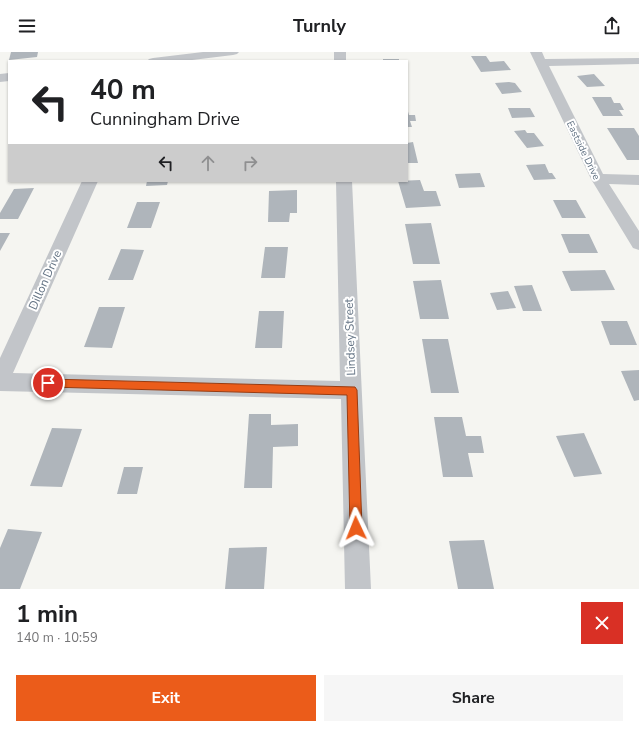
<!DOCTYPE html>
<html lang="en">
<head>
<meta charset="utf-8">
<style>
  :root { --surface:#fff; --page:#f6f6f6; --text:#202124; --muted:#757577; --accent:#eb5c1a }
  body { margin:0; font-family:"Nunito Sans",sans-serif; background:var(--page); color:var(--text); height:100vh; display:flex; flex-direction:column; font-size:15px; white-space:nowrap }
  * { box-sizing:border-box; margin:0 }
  p { font-size:13px; color:var(--muted) }
  .icon { flex:none; width:22px; height:22px; fill:none; stroke:currentColor; stroke-width:2; stroke-linecap:round; stroke-linejoin:round }
  .map { position:relative; height:537px; overflow:hidden }
  .sheet { display:flex; flex-direction:column; background:var(--surface); flex:1 }
  .sheet>* { flex:none }
  .hud { position:absolute; left:8px; top:8px; width:400px; height:122px; border-radius:0px; box-shadow:0 1px 3px #0004; background:#fff; color:var(--text); overflow:hidden }
  .pin { position:absolute; display:grid; place-items:center; width:34px; height:34px; color:#fff; margin:-17px; border:2px solid #fff; border-radius:50%; box-shadow:0 1px 4px #0007 }
  .me { position:absolute; width:44px; margin:-22px; rotate:358deg; stroke-linejoin:round; filter:drop-shadow(0 0 3px #0008) }
  .turn { display:flex; align-items:center; gap:14px; height:84px; padding:0 16px; font-size:18px }
  .turn .icon { width:52px; height:52px; stroke-width:2.5 }
  .turn b { display:block; font-size:28px; line-height:34px }
  .lanes { display:flex; align-items:center; height:38px; padding:0 16px; background:#0003; justify-content:center; gap:20px; direction:ltr }
  .lanes .off { opacity:.35 }
  .round { display:grid; place-items:center; flex:none; width:42px; height:42px; border-radius:0px; background:var(--page) }
  .headline { display:flex; align-items:center; justify-content:space-between; height:68px; padding:0 16px }
  h1 { font-size:24px; font-weight:700; line-height:30px }
  .action { display:flex; gap:8px; margin-top:auto; padding:8px 16px }
  .action a { flex:1; height:46px; border-radius:0px; background:var(--accent); color:#fff; font-size:16px; font-weight:700; line-height:46px; text-align:center }
  .action a+a { background:var(--page); color:var(--text) }
  header { display:flex; justify-content:space-between; align-items:center; height:52px; padding:0 16px; background:var(--surface); font-size:18px; font-weight:700 }
  .map>svg:first-child { display:block }
  .building { fill:#afb5bb }
  .lines { fill:none; stroke-linecap:round; stroke-linejoin:round }
  .minor { fill:#c2c5c9; fill-rule:evenodd }
  .route { fill:#eb5c1a; stroke:#993c11 }
  .labels { text-anchor:middle; stroke-width:4; stroke-linejoin:round; paint-order:stroke }
  .far-street-label { font-size:10px; fill:#627283; stroke:#fff }
  .street-label { font-size:12px; fill:#627283; stroke:#fff }
</style>
</head>
<body>
<header><svg class="icon" aria-label="menu" viewBox="0 0 24 24"><path d="M4 6h16M4 12h16M4 18h16"/></svg>Turnly<svg class="icon" aria-label="share" viewBox="0 0 24 24"><path d="M12 15V3M7 8l5-5 5 5M5 13v7h14v-7"/></svg></header>
<div class="map">
<svg width="639" height="537" viewBox="0 0 639 537">
  <rect width="100%" height="100%" fill="#f5f5f1"/>
  <path class="building" d="M11 0H38L37 5 9 8Z
    M471 4H486L490 10 504 9 511 18 481 20Z
    M383 7H399V9H383Z
    M594 22 605 34 587 35 577 24Z
    M509 30 515 31 522 40 502 42 495 31Z
    M592 45H611L614 51H620L624 58H619L623 64H603Z
    M407 56 409 63H415L416 69H410L412 75H407Z
    M508 56H530L535 65 512 66Z
    M607 76H634L639 84V108H627Z
    M525 78 527 81H534L544 94 527 96 514 79Z
    M413 90 418 111H407V91Z
    M545 112 549 121H552L556 127 534 128 526 113Z
    M480 121 485 135 459 136 455 122Z
    M420 128 424 139H436L441 154 406 156 398 129Z
    M147 129H168L167 133 146 134Z
    M34 136 18 167H0V161L14 137Z
    M297 138V161H290L289 170H268L269 139Z
    M553 148H576L586 166H562Z
    M137 150H160L151 176H127Z
    M431 171 440 212H413L405 172Z
    M0 181H10L0 199Z
    M561 182H589L598 201H569Z
    M265 195H288L285 226H261Z
    M121 197 144 198 133 228H108Z
    M605 218 615 238 571 239 562 219Z
    M441 228 449 267H420L413 229Z
    M532 233 542 259H523L514 234Z
    M508 239 516 256 497 258 490 241Z
    M99 255H125L112 296 84 295Z
    M259 259H284L282 296H255Z
    M601 269H627L637 293H610Z
    M422 287H448L459 341H431Z
    M639 318V348L634 349 621 319Z
    M249 362H271V373L298 372V394L273 395 272 436H244Z
    M434 365H462L466 384H481L484 401H468L473 425H443Z
    M52 376 82 377 62 435 30 434Z
    M584 381 602 422 574 425 556 384Z
    M124 415H143L137 442H117Z
    M8 477 42 480 20 537H0V496Z
    M484 488 494 537H458L449 489Z
    M267 495 264 537H225L229 496Z"/>
  <g class="lines">
    <path class="minor" d="M203 0H239L237 2 233 3 184 9H147L149 7 153 6Z
      M334 0H346V9H334Z
      M530 0H542L545 7 639 6V12L549 14 603 122 639 123V133L609 132 639 179V198L633 196 591 127Z
      M9 21V29L0 30V22Z
      M82 129H98L13 321 340 329 336 129H352L371 537H345L341 347 0 339V306Z"/>
  </g>
  <path class="route" d="M48 327 355 335 357 338 362 476 361 480 356 482 352 480 350 476 347 343 48 335 44 334 43 331 44 328Z"/>
  <g class="labels">
    <g class="far-street-label">
      <text transform="translate(584 98) rotate(64)" y="4">Eastside Drive</text>
    </g>
    <g class="street-label">
      <text transform="translate(45 228) rotate(-66)" y="4">Dillon Drive</text>
      <text transform="translate(350 285) rotate(-92)" y="4">Lindsey Street</text>
    </g>
  </g>
</svg>
<div class="pin" style="left:48px;top:331px;background:#d93025"><svg class="icon" aria-label="arrive" viewBox="0 0 24 24"><path d="M6 21V4h12l-3 4 3 4H6"/></svg></div>
<svg class="me" style="left:356px;top:476px" viewBox="-20 -20 40 40"><path d="M0-17L14 15 0 8-14 15z" fill="#eb5c1a" stroke="#fff" stroke-width="4"/></svg>
<div class="hud">
<div class="turn"><svg class="icon" aria-label="left" viewBox="0 0 24 24"><path d="M17 20v-9H6M10 6l-5 5 5 5"/></svg><div><b>40 m</b>Cunningham Drive</div></div>
<div class="lanes"><svg class="icon" aria-label="left" viewBox="0 0 24 24"><path d="M17 20v-9H6M10 6l-5 5 5 5"/></svg><svg class="icon off" aria-label="ahead" viewBox="0 0 24 24"><path d="M12 20V5M6 11l6-6 6 6"/></svg><svg class="icon off" aria-label="right" viewBox="0 0 24 24"><path d="M7 20v-9h11M14 6l5 5-5 5"/></svg></div>
</div>
</div>
<section class="sheet">
<div class="headline"><div><h1>1 min</h1><p>140 m · 10:59</p></div><a class="round" style="background:#d93025;color:#fff"><svg class="icon" aria-label="close" viewBox="0 0 24 24"><path d="M6 6l12 12M18 6L6 18"/></svg></a></div>
<div class="action"><a>Exit</a><a>Share</a></div>
</section>
</body>
</html>
